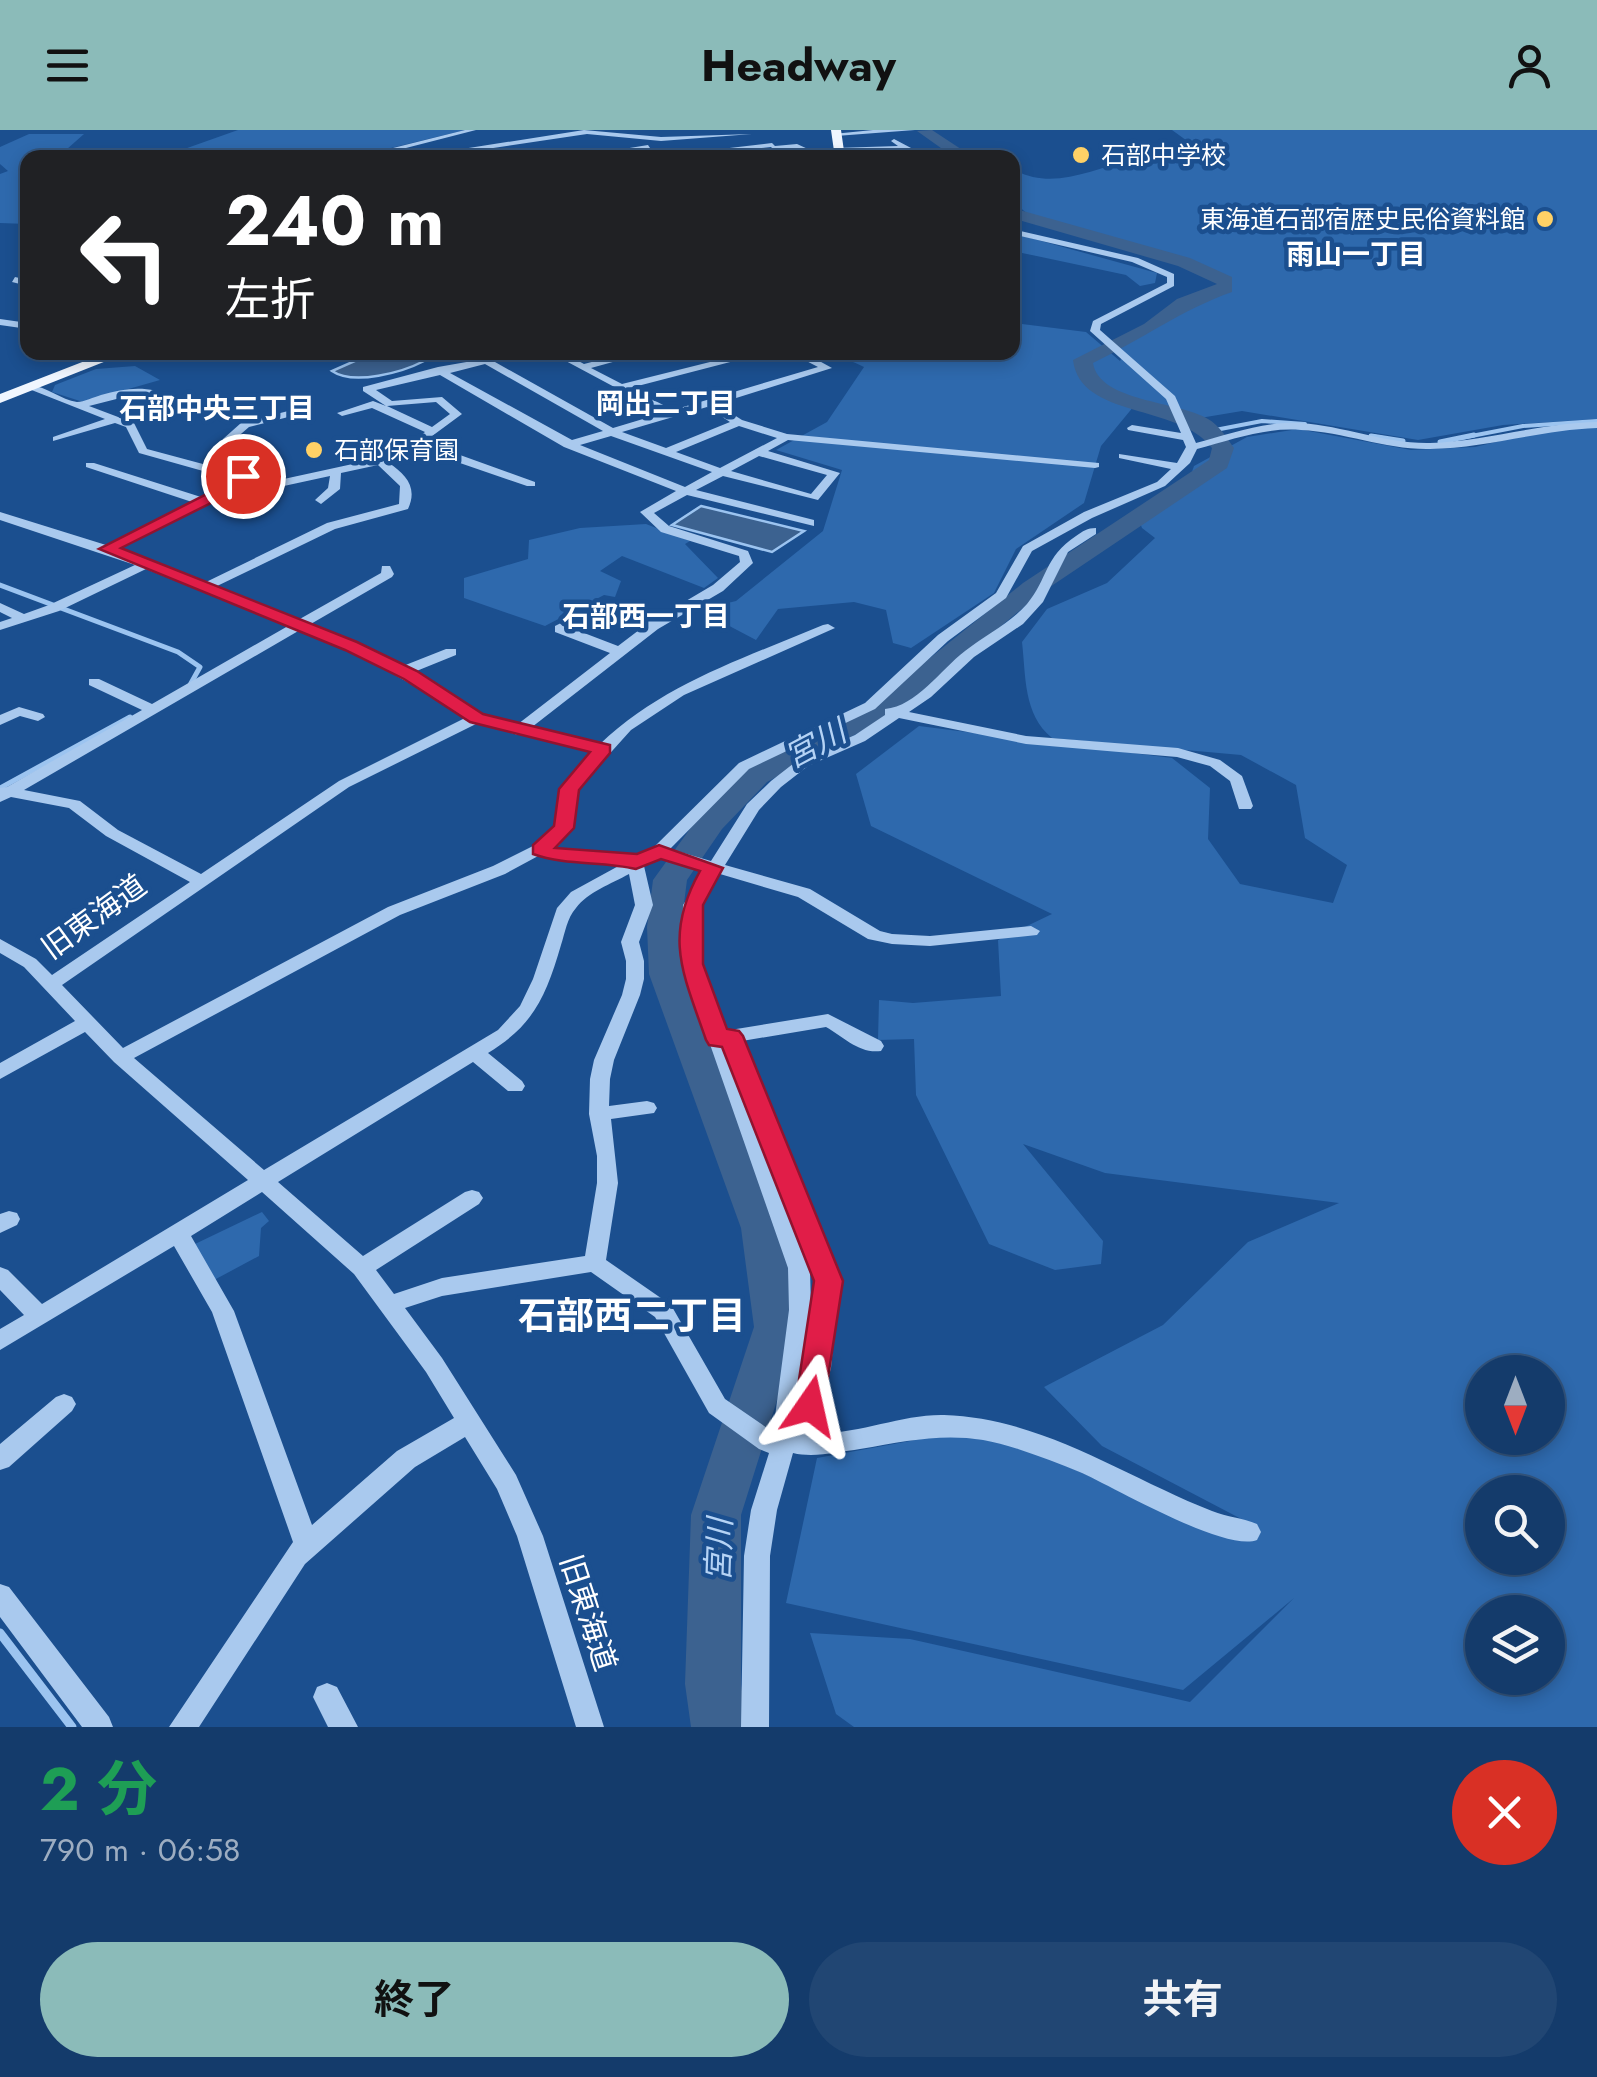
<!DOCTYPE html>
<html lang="ja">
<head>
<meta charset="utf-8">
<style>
  :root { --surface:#143b6b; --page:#214673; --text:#f1f3f6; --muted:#9dadc1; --line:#33557e; --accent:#8bbbb9 }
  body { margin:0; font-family:Jost,"Noto Sans JP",sans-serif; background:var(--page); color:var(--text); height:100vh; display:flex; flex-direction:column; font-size:38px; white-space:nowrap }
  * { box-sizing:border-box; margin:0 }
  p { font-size:32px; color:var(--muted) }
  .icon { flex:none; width:55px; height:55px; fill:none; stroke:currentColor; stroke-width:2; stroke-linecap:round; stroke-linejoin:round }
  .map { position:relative; height:1597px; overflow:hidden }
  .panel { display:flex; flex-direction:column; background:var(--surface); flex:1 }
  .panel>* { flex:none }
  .banner { position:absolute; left:20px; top:20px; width:1000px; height:210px; border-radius:20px; box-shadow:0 5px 15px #0003,0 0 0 2px var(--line); background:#202124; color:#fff; overflow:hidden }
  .needle { width:65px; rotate:180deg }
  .fabs { position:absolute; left:1465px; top:1225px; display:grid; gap:20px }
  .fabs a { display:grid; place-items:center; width:100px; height:100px; border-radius:50%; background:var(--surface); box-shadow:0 5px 15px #0003,0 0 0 2px var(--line); font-size:50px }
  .pin { position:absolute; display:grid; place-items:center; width:85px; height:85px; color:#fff; margin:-42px; border:5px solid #fff; border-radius:50%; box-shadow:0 2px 10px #0007 }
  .me { position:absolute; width:110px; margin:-55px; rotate:11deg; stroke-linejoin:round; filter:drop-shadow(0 0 8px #0008) }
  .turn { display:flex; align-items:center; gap:35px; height:210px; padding:0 40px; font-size:45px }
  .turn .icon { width:130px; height:130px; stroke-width:2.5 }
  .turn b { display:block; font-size:70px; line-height:85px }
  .round { display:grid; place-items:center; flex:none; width:105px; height:105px; border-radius:52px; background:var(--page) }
  .overview { display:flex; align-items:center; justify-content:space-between; height:170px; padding:0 40px }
  h1 { font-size:60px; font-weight:700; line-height:75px; color:#1e9e55 }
  .cta { display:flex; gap:20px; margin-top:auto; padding:20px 40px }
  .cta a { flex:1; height:115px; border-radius:60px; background:var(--accent); color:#111; font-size:40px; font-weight:700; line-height:115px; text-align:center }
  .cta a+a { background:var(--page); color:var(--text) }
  header { display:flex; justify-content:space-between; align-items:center; height:130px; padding:0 40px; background:var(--accent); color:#111; font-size:45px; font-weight:700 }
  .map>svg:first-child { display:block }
  .green { fill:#2e69ad; fill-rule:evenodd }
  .water { fill:#3c6290; stroke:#9cc4f0; stroke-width:2.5 }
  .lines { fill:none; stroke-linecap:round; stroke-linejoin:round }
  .stream-far2 { stroke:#9cc4f0; stroke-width:4 }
  .stream-far1 { stroke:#9cc4f0; stroke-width:5 }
  .stream { stroke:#9cc4f0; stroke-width:9 }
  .river { fill:#3c6290; fill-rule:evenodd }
  .minor { fill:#a9c9ee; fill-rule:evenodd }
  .major { fill:#f0f6ff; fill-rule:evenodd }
  .route { fill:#e11d48; stroke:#92132f; stroke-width:2.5 }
  .poi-dot { fill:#ffd166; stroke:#1b4f8f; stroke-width:4 }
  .labels { text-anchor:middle; stroke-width:9; stroke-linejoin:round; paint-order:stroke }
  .far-poi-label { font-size:25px; fill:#fff; stroke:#1b4f8f; text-anchor:start }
  .far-neighbourhood-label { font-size:28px; font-weight:bold; fill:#fff; stroke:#1b4f8f }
  .street-label { font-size:30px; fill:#fff; stroke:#1b4f8f }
  .water-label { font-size:32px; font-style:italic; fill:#b5d3f5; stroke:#1b4f8f }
  .near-neighbourhood-label { font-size:38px; font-weight:bold; fill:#fff; stroke:#1b4f8f }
</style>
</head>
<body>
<header><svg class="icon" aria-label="menu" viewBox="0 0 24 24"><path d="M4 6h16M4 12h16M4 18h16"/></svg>Headway<svg class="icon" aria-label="person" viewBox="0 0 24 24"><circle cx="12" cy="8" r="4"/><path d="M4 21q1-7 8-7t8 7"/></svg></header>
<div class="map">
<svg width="1597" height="1597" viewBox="0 0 1597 1597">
  <rect width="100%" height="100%" fill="#1b4f8f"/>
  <path class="green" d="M238 0H465L354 27 159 28Z
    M1172 0H1597V289L1503 295 1418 310 1242 281 1194 289 1134 276 1101 316 1084 373 1016 419 994 463 911 518 893 513 886 480 854 472 778 479 756 510 699 480 736 471 823 401 842 340 776 320 827 292 864 237C838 223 830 233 809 223L1012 222 1013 193 1086 202 1120 231 1124 223 1116 216 1190 175 1222 165 1230 152 1219 144 1033 89 1013 71V39C1051 61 1091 40 1129 30 1151 24 1177 24 1201 21Z
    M29 4H84L58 27 28 28 27 94 0 93V44L8 41 0 34V17Z
    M1012 103 1157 143 1155 153 1140 156 1126 145 1013 121Z
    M135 236 160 250 83 272 52 262 55 255 96 239Z
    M1554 298H1597V1597H854L836 1584 810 1503 910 1509 1190 1572 1294 1468 1183 1560 786 1473 817 1328 943 1305 1017 1314 1208 1399 1258 1409 1249 1393 1102 1316 1044 1257 1163 1195 1248 1112 1339 1073 1105 1043 1023 1014 1103 1111 1101 1134 1055 1140 989 1114 916 965 914 909 878 910 879 870 913 873 1001 866 998 810 1052 784 871 696 856 644 919 596 1172 628 1210 658 1208 709 1240 754 1333 773 1347 735 1305 708 1296 655 1241 625 1052 608C1023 584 1026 546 1022 512L1047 479 1107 453 1155 408 1142 398 1139 390 1186 359 1194 336 1247 307 1298 299 1411 320 1475 317ZM1482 1242H1548V1308H1482ZM1482 1362H1548V1428H1482ZM1482 1482H1548V1548H1482Z
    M646 394 690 411 685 414 718 448 704 458 622 426 600 441 621 451 615 467 604 465 545 496 464 468V448L528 429 529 410 580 398Z
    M262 1082 269 1091 261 1098 259 1126 214 1150 195 1114Z"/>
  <path class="water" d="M375 222 408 223 424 231C403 242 354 256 332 241Z
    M701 376 804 401 772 422 672 395Z"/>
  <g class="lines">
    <path class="stream-far2" d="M1210 301 1262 291 1305 294
      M1371 306 1383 308
      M1461 308 1523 296 1597 291"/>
    <path class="stream-far1" d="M1371 306 1403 311
      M1440 312 1474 305
      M0 455 178 522 200 537 190 555
      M0 658 130 587"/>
    <path class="stream" d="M0 1503 72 1597"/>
    <path class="river" d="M932 0 970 25 972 28H955L917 1Z
      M1012 78 1190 128 1232 147V162C1183 179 1141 210 1093 233 1099 272 1179 271 1208 289 1219 295 1227 308 1234 318L1227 338 1041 463 899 581 767 652 722 699 687 750 681 797 685 844 785 1098 800 1197 741 1385V1554L747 1597H691L685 1554 691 1385 754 1197 741 1098 649 844 647 797 653 750 700 685 745 638 879 569 1023 453 1209 330 1212 318C1178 273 1080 289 1073 230L1144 194 1177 169 1217 154 1178 136 1012 88Z"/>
    <path class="minor" d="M465 0H476L367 28H353Z
      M584 0 661 7 752 4 661 11 587 4 426 28H405Z
      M873 0H915L836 6 833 4Z
      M894 9 930 28H921L904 19 835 18 898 16 891 11Z
      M772 13 775 16 797 14 821 25 814 27 796 18 774 20 771 17 671 28H643Z
      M648 15 650 18 589 28H568Z
      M1012 99 1138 128 1174 144V156L1101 194 1100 200 1175 266 1196 313C1230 304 1265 291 1301 293 1344 296 1386 314 1430 313 1486 311 1540 293 1597 292V298C1541 300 1486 318 1430 319 1386 320 1345 302 1301 300 1265 297 1231 310 1197 319L1190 333 1165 356 1092 388 1032 421 1006 468 948 511 875 579 749 639 670 719 711 731 747 674 771 651 798 630 855 605 885 585V579C917 576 940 540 965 521 985 505 1009 494 1027 474 1048 449 1044 427 1076 406 1083 401 1087 398 1096 398V404L1068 422 1043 472 1023 494 974 527 931 567 909 582 1026 606 1178 618 1220 630 1242 646 1253 676 1251 679H1239L1230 651 1210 636 1177 627 1026 614 899 588 865 611 808 636 781 657 759 680 725 735 810 759 880 801 892 804 930 806 1031 796 1040 801 1037 805 930 816 892 814 868 809 798 767 720 744 701 775 700 834 724 901 828 884 881 911 884 916 881 921C859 924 844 907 826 897L742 911 839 1151 831 1238 814 1303C858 1305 901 1284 944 1285 1042 1288 1125 1347 1212 1381 1227 1387 1243 1388 1257 1394L1261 1402 1257 1410C1225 1422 1117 1359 1082 1343 1061 1334 1039 1326 1018 1319 960 1299 918 1309 860 1319 839 1322 813 1328 793 1323L777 1380 770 1426 769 1597H741L744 1426 751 1380 769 1323 759 1319 709 1283 655 1187 591 1142 442 1166 405 1178 442 1228 516 1345 543 1406 604 1597H576L517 1406 497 1359 465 1307 415 1337 305 1434 199 1597H169L293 1412 212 1182 174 1116 0 1220V1199L24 1185 0 1160V1137L8 1140 42 1174 248 1050 114 932 85 902 0 949V933L75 891 24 837 0 823V809L36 829 52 845 190 752 106 706 69 678 11 667 0 672V658L7 657 142 580 89 555V549H99L152 574 288 496 146 439 59 481 0 500V492L12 488 0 482V473L24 484 49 475 135 435 0 390V382L106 415 192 372 86 337V333H94L201 367 235 350 139 323 126 297 115 293 53 311V307L105 289 24 257C41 251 59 270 77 272 84 272 94 267 101 265 126 258 148 255 173 267V271L136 264 89 276 134 293 147 319 270 352 417 320 419 318 412 312 425 302 372 278 342 286 337 283 373 271 386 276 363 261V257L438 237 478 230 476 228 481 225C494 230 515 222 530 222L495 232 613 298 663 283 549 222H562L584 234 630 222H649L591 238 622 254 750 222H769L630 258 673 280 818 237 789 222H803L832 238 717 274 742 290 787 304 1099 333V337L1095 338 788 310 768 321 840 343 818 370 723 346 696 360 814 390V396L687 365 654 383 669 396 748 421 753 433 723 461 658 499 532 597 600 614C663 554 745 528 823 495L828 494 835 498 684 565 631 600 577 660 572 698 559 715 553 719 628 723 637 727 653 718 739 633 865 573 938 505 996 463 1023 416 1084 382 1157 352 1171 339 1119 328V324L1177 333 1186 317 1183 310 1128 300 1127 298 1132 295 1181 303 1166 269 1090 201 1093 191 1167 153V147L1132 132 1012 104ZM485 234 603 301 572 310 450 243ZM440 245 564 317 676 361 640 382 661 402 739 426 740 432 713 455 652 491 599 474 555 496V502L610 523 518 594 481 585 414 542 456 525V519H446L403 536 309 495 392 447 394 444 390 436H382L381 443 298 490 215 457 335 399 408 379C418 357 406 345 389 333L428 322 527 356H535V352L424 312 462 284 442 267 392 271 376 260ZM436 272 450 284 432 297 387 276ZM707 277 730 292 666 318 622 302ZM739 296 777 308 720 338 676 322ZM611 306 712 342 685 357 580 315ZM759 326 827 345 811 364 731 341ZM378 335 400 356 399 374 327 393 204 453 117 419 247 353 270 359 330 346 328 358 315 370 321 374 340 359 341 343ZM600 483 643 497 618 516 571 498ZM300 500C361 525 410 551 465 588L339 651 201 744 118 700 80 671 24 660ZM478 593 518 605 523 604 593 621 561 659 556 697 547 709 493 736 388 777 123 918 62 855 349 657ZM540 725 555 730 624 733 571 762 557 778 533 849 520 876 498 900 264 1040 134 928 400 785 505 744ZM661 727 706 740 683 775 682 834 788 1138 789 1180 773 1302 725 1269 671 1175 606 1130 618 1053 611 989 654 983 657 978 654 973 647 971 609 976 610 949 614 930 640 865 644 849V831L639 812 653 775 644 736ZM629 744 635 775 621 812 626 831V849L622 865 594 930 590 949 589 984 597 1026V1053L585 1126 442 1148 394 1164 376 1140 479 1074 483 1068 479 1062 472 1060 465 1062 363 1126 278 1052 473 932 508 961H522L525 956 522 951 488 923C534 895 546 866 561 815 565 803 567 788 576 778 588 762 611 754 629 744ZM262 1062 354 1144 426 1242 454 1288 397 1321 312 1395 234 1181 191 1106ZM788 1077 817 1151 807 1238 802 1258 811 1180 810 1138Z
      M15 147 28 150V156L12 152Z
      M0 189 28 193V199L0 195Z
      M296 279 301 282 300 284 249 297 234 310 236 319 228 337H220L224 319 223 309 241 293Z
      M19 577 43 584 45 587 38 591 20 586 0 595V585Z
      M9 1081 17 1083 20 1089 17 1095 0 1103V1084Z
      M64 1264 72 1267 76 1274 72 1281 9 1337 0 1340V1314L56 1267Z
      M0 1454 9 1457 109 1587 113 1597H82L0 1487Z
      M327 1553 337 1557 358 1597H328L313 1567 317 1557Z"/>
    <path class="major" d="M831 0H841L845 28H835Z
      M108 222H129L0 273V264Z"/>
  </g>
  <path class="route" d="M238 343H248L249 354 121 418 357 512 417 541 483 584 610 615V623L579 660 574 698 555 718 637 724 659 715 723 738 703 775V834L727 899 739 901 743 906 843 1151 822 1286 810 1290 799 1286 795 1276 814 1151 722 917 709 915 706 910C683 843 663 807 700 741L661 729 636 739C602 731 566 736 533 724V715L554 696 559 659 590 622 470 592 404 549 345 520 99 419 236 349Z"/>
  <g class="poi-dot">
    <circle cx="1081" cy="25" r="10"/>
    <circle cx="1545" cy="89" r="10"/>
    <circle cx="314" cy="320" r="10"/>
  </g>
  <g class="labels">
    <g class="far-poi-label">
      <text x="1101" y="34">石部中学校</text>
      <text x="1525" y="98" text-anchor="end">東海道石部宿歴史民俗資料館</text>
      <text x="334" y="329">石部保育園</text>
    </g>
    <g class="far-neighbourhood-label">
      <text x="1356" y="134">雨山一丁目</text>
      <text x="666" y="283">岡出二丁目</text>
      <text x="217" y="288">石部中央三丁目</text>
      <text x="646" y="496">石部西一丁目</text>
    </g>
    <g class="street-label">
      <text transform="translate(94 787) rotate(-36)" y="10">旧東海道</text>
      <text transform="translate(588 1483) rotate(72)" y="10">旧東海道</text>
    </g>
    <g class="water-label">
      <text transform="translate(815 614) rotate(-28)" y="11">宮川</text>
      <text transform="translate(719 1420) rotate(-88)" y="11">宮川</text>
    </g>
    <g class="near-neighbourhood-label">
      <text x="632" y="1199">石部西二丁目</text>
    </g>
  </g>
</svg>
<div class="fabs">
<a><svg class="needle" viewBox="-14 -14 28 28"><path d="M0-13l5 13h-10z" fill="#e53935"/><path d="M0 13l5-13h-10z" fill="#9dadc1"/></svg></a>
<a><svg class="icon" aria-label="search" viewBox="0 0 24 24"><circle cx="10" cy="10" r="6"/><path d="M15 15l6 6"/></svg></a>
<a><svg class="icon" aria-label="layers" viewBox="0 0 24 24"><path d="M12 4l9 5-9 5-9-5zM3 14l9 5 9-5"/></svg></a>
</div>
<div class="pin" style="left:243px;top:346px;background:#d93025"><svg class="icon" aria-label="arrive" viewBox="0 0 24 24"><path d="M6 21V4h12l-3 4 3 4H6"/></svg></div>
<svg class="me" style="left:810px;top:1276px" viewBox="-20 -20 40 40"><path d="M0-17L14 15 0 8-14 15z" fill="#e11d48" stroke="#fff" stroke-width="4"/></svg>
<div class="banner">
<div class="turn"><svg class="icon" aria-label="left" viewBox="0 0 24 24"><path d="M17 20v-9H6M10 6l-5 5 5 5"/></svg><div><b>240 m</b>左折</div></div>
</div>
</div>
<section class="panel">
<div class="overview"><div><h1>2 分</h1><p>790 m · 06:58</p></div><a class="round" style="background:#d93025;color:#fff"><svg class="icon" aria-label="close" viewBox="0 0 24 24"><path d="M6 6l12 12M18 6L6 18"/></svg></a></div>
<div class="cta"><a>終了</a><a>共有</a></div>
</section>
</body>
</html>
